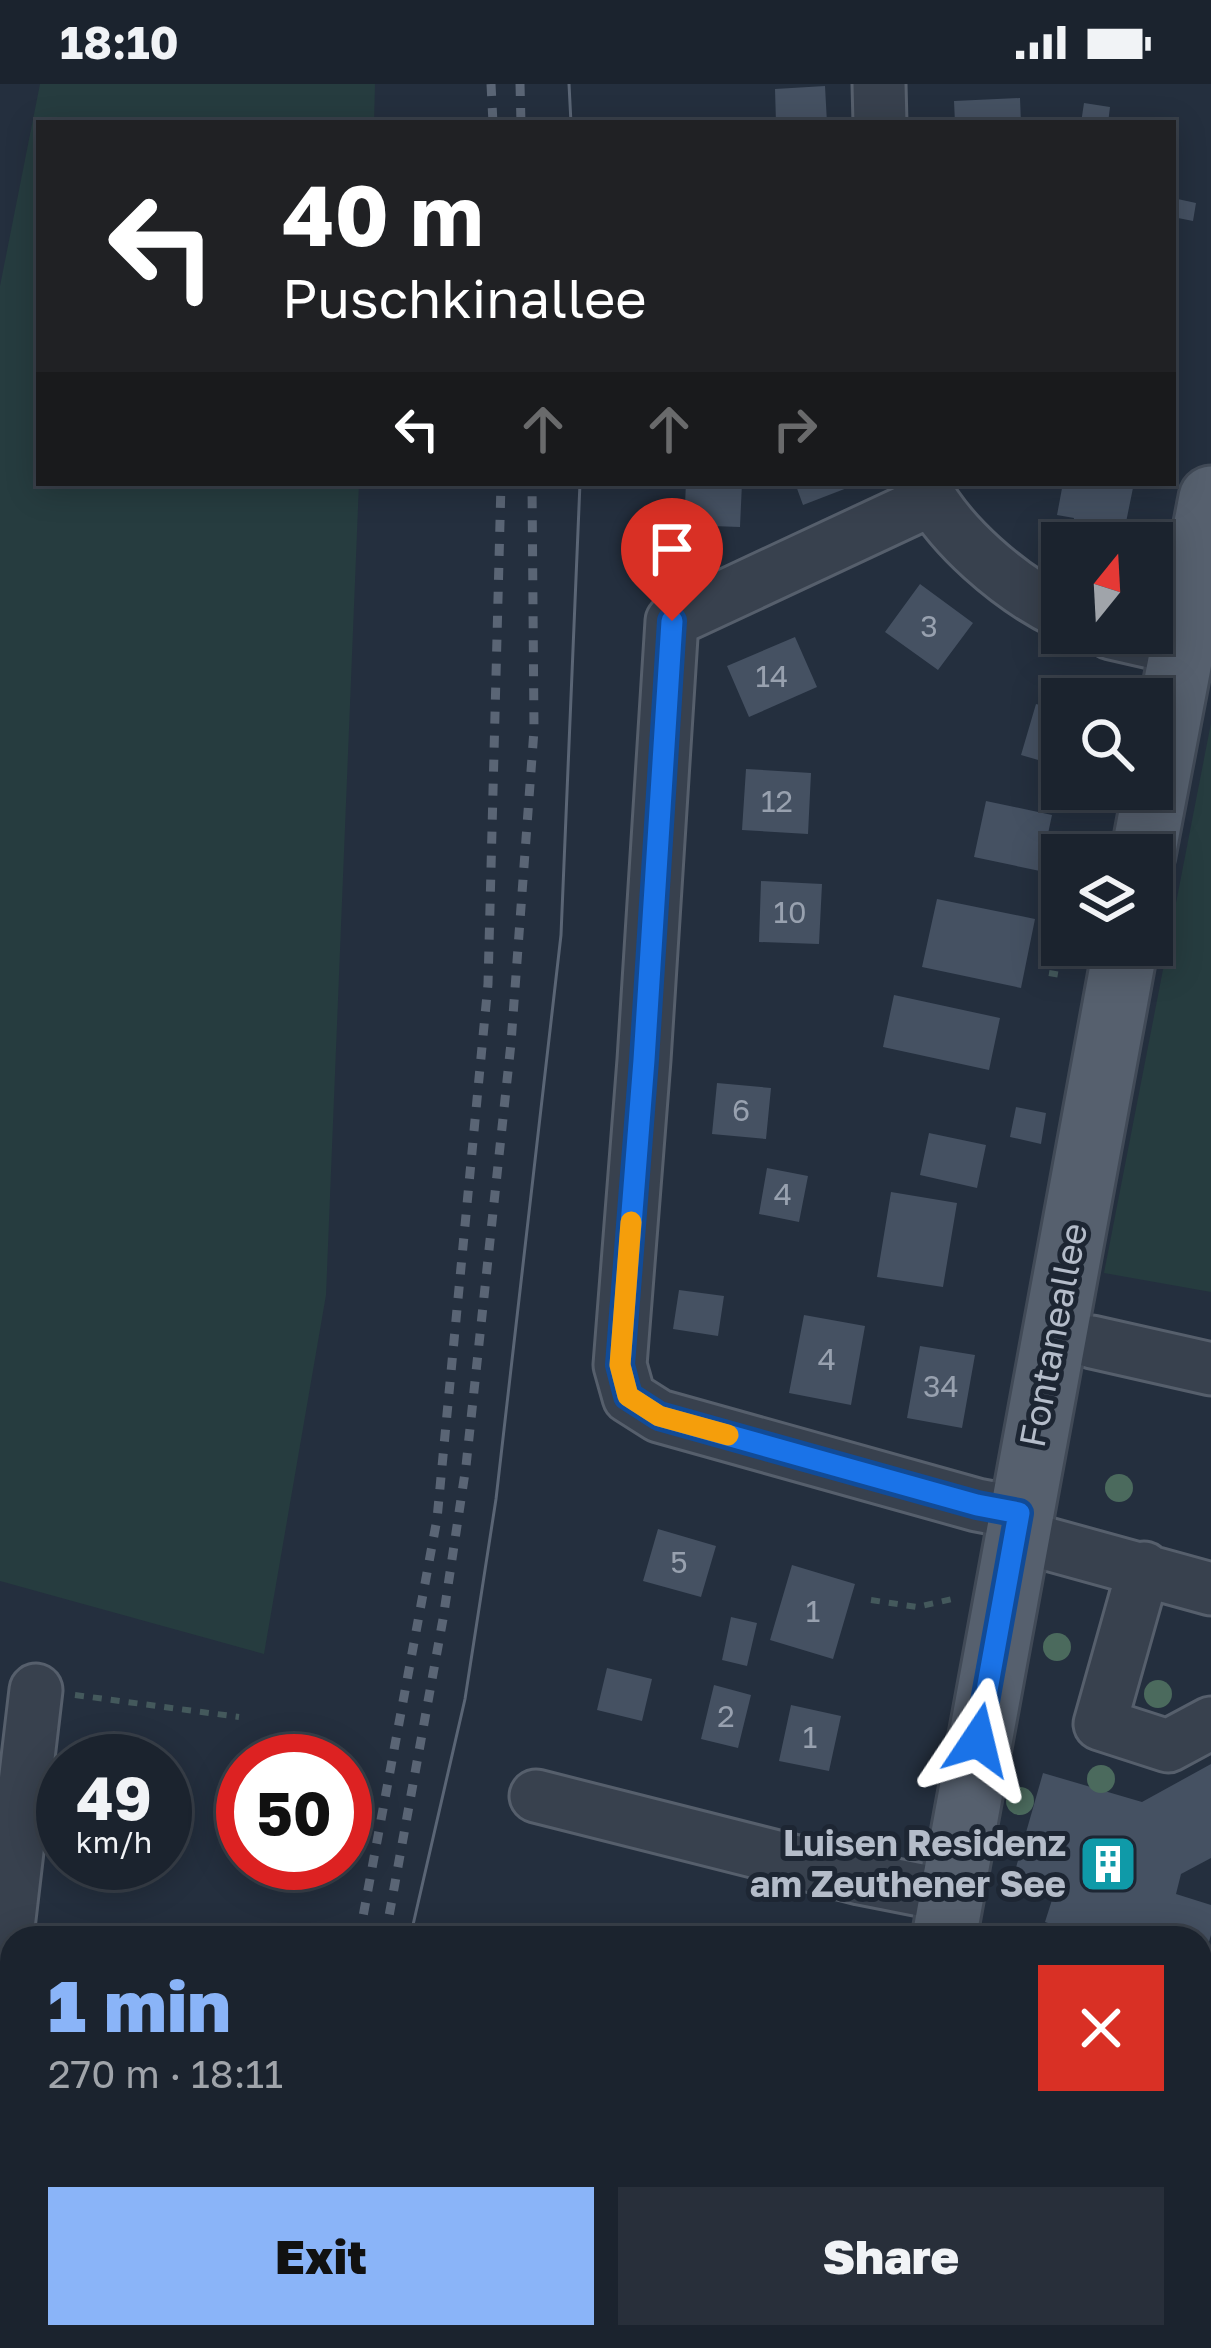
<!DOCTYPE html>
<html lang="en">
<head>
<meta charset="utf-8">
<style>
  :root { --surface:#1b232e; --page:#282f3a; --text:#f1f3f6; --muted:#a0a4aa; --line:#39404a; --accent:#8ab4f8 }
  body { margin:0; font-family:"Golos Text",sans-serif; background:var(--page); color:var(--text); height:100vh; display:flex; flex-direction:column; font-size:45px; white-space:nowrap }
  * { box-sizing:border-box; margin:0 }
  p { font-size:39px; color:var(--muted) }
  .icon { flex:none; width:66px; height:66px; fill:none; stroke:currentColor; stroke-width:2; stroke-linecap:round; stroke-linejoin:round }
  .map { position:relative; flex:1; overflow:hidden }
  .side { position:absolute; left:0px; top:1842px; width:1212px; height:423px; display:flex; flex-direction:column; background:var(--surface); border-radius:36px 36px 0 0; box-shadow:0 6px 30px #0003,0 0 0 3px var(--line) }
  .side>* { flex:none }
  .top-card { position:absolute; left:36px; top:36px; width:1140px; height:366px; border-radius:0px; box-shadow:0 6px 30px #0003,0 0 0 3px var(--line); background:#202124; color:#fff; overflow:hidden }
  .needle { width:78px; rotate:18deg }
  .fabs { position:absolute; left:1041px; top:438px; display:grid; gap:24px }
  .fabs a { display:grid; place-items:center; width:132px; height:132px; border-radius:0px; background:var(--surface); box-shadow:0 6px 30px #0003,0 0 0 3px var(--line); font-size:60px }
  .speed { position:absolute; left:36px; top:1650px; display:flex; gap:24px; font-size:60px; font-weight:700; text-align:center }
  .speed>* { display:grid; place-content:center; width:156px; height:156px; border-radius:50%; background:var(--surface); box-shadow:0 6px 30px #0003,0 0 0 3px var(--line); line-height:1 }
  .speed small { font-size:30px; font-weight:400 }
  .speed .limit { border:18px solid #d22; background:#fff; color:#111 }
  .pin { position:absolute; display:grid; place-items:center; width:102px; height:102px; color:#fff; margin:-123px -51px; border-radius:50% 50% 50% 0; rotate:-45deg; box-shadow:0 0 12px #0007 }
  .pin .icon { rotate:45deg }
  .me { position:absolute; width:132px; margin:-66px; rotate:10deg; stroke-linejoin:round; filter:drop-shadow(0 0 9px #0008) }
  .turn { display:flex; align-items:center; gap:42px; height:252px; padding:0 48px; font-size:54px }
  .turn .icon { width:156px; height:156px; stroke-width:2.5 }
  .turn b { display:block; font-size:84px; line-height:102px }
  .lanes { display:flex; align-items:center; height:114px; padding:0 48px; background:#0003; justify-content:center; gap:60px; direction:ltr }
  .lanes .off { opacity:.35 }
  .round { display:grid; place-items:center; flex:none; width:126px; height:126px; border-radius:0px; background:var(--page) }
  .summary { display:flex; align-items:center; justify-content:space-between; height:204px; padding:0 48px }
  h1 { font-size:72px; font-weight:800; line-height:90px; color:var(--accent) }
  .button { display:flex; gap:24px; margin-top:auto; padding:24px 48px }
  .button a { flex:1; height:138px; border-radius:0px; background:var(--accent); color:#111; font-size:48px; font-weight:800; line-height:138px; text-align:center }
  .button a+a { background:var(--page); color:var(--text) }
  .status { display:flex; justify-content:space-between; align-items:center; height:84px; padding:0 60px; background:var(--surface); direction:ltr }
  .status svg { height:33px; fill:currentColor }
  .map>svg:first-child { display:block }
  .green { fill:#263c3f }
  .building { fill:#455162 }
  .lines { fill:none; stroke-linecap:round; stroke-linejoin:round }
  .minor-casing { stroke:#565f6c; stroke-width:57 }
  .major-casing { stroke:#414a57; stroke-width:69 }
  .path { stroke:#44595c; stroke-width:6; stroke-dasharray:9 9; stroke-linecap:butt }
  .minor { stroke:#38414e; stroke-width:51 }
  .major { stroke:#56606e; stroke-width:63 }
  .tram { stroke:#5a6575; stroke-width:3 }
  .rail { stroke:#5a6575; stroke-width:9; stroke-dasharray:12 12; stroke-linecap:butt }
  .tree { fill:#4b6a5d }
  .route-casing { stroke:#114b97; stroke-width:30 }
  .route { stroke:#1a73e8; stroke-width:21 }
  .slow { stroke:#f59e0b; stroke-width:21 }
  .labels { text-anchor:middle; stroke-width:10; stroke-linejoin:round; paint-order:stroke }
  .number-label { font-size:30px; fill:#98a1af }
  .street-label { font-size:36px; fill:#b4bcc9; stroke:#1d2633 }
  .poi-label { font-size:36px; font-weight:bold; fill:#b4bcc9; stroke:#1d2633; text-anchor:end }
</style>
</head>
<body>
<div class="status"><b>18:10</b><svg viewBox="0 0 49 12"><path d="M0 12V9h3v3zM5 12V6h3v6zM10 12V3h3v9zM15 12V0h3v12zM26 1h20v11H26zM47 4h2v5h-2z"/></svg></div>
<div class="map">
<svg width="1211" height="2264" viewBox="0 0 1211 2264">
  <rect width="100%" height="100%" fill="#242f3e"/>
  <path class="green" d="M40 0H375L374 39H39V399H359L326 1211 264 1570 0 1497V202Z
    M1211 639V1208L1104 1189Z"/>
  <path class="building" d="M825 2 827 39H776L775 5Z
    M1020 14 1021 39H955L954 17Z
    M1084 19 1110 23 1108 39H1081Z
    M1173 114 1196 119 1193 137 1173 133Z
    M686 399H742L740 443 684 441Z
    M795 399H860L803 421Z
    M1063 399H1134L1123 453 1073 442 1074 434 1057 431Z
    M920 500 973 539 938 586 885 548Z
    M795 553 817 603 749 633 727 582Z
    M1036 620 1062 627 1059 682 1021 671Z
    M746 685 811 689 808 750 742 746Z
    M986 717 1052 731 1040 787 974 773Z
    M761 797 822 800 819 860 759 858Z
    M937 815 1035 835 1021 904 922 883Z
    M894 911 1000 934 989 986 883 963Z
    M717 999 771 1004 766 1055 712 1050Z
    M1016 1023 1046 1029 1041 1060 1010 1053Z
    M929 1049 986 1061 977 1104 920 1091Z
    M767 1084 808 1092 799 1138 759 1130Z
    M891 1108 957 1119 943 1203 877 1193Z
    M679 1206 724 1212 718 1252 673 1245Z
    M804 1231 865 1242 851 1321 789 1309Z
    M920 1262 975 1271 962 1344 907 1334Z
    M658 1445 716 1462 701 1513 643 1497Z
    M792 1481 855 1500 833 1575 770 1556Z
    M731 1533 757 1539 747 1582 722 1576Z
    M607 1584 652 1595 642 1637 597 1626Z
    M714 1601 751 1611 738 1664 701 1655Z
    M791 1621 841 1632 829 1687 779 1677Z
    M1211 1680V1774L1181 1790 1176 1810 1211 1821V1851L1201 1885 1200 1854H1093L1045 1838 1057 1800 1015 1787 1043 1689 1142 1718Z
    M1200 1991 1211 1993V2058L1200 2055Z
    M1028 2253H1096L1092 2264H1024Z"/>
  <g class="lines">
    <defs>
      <path id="minor" d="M879 0 880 39
        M922 399C948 451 1010 504 1062 529
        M931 416 672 537 644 976 620 1281 629 1313 659 1332 977 1421 1019 1429
        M1111 549 1181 565
        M1092 1258 1211 1285
        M1015 1451 1211 1505
        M1144 1484 1100 1640 1168 1662 1211 1639
        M536 1712 860 1794 951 1812
        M0 1861 7 1852 36 1606
        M1200 1961 1211 1963"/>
      <path id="major" d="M1143 771 1211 414
        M944 1854 1126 861
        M857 2264 861 2253"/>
    </defs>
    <use href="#minor" class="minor-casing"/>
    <use href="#major" class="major-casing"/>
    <path class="path" d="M1049 889 1066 892
      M871 1516 917 1523 957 1514
      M75 1611 239 1633
      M1200 2175 1211 2184
      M1200 2243 1211 2216
      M1116 2264 1118 2253
      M1192 2264 1196 2253"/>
    <use href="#minor" class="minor"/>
    <use href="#major" class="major"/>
    <path class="tram" d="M569 0 571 39
      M410 1854 465 1615 496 1415 561 851 580 399
      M312 2264 315 2253"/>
    <path class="rail" d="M491 0 493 39
      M520 0 521 39
      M359 1854 437 1435 488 900 501 399
      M385 1854 443 1535 466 1382 511 959 534 646 532 399
      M256 2264 259 2253
      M283 2264 285 2253"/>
  </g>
  <g class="tree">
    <circle cx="1119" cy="1404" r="14"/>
    <circle cx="1057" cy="1563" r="14"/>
    <circle cx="1158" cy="1610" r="14"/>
    <circle cx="1101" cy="1695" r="14"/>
    <circle cx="1020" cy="1717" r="14"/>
  </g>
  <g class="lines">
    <defs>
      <path id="route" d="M672 537 644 976 620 1281 628 1312 659 1332 977 1421 1019 1429 978 1656"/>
    </defs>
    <use href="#route" class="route-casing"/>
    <use href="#route" class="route"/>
    <path class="slow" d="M631 1138 620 1281 628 1312 659 1332 728 1351"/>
  </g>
  <defs>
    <symbol id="building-square" viewBox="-11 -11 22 22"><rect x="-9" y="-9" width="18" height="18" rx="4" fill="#0f9aa8" stroke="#1d2633"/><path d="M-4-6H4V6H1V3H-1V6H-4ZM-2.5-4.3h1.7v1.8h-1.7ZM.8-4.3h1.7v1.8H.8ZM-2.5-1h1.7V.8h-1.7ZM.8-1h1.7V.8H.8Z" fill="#fff"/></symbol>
  </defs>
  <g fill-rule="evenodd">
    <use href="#building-square" x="1075" y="1747" width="66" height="66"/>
  </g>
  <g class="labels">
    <g class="number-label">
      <text x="929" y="553">3</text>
      <text x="772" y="603">14</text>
      <text x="777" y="728">12</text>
      <text x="790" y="839">10</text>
      <text x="741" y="1037">6</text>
      <text x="783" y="1121">4</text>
      <text x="827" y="1286">4</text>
      <text x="941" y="1313">34</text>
      <text x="679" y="1489">5</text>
      <text x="813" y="1538">1</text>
      <text x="726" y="1643">2</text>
      <text x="810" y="1664">1</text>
    </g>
    <g class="street-label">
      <text transform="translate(1053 1251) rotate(-79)" y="13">Fontaneallee</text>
    </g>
    <g class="poi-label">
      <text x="1066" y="1772">Luisen Residenz<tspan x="1066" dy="41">am Zeuthener See</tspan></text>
    </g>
  </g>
</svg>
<div class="fabs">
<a><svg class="needle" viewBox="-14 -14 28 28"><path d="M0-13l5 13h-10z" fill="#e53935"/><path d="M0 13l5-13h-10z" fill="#a0a4aa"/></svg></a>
<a><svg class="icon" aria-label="search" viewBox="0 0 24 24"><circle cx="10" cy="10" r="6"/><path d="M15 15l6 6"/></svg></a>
<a><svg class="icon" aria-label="layers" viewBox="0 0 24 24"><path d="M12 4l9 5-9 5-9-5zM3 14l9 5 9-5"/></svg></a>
</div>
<div class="speed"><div>49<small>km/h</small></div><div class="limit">50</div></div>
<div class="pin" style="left:672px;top:537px;background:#d93025"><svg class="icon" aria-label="arrive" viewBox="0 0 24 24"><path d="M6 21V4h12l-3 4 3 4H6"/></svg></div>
<svg class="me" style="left:978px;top:1656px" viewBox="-20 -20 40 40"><path d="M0-17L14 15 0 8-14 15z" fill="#1a73e8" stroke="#fff" stroke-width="4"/></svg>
<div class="top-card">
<div class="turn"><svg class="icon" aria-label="left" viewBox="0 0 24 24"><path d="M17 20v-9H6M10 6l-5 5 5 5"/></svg><div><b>40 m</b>Puschkinallee</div></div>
<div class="lanes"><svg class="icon" aria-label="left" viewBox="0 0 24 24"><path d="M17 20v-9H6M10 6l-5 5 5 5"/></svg><svg class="icon off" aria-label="ahead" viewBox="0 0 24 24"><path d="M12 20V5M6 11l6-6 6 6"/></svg><svg class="icon off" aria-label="ahead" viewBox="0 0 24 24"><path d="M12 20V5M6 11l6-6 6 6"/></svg><svg class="icon off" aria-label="right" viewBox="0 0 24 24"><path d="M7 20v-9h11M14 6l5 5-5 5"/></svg></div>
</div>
<section class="side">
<div class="summary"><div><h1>1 min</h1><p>270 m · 18:11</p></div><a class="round" style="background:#d93025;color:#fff"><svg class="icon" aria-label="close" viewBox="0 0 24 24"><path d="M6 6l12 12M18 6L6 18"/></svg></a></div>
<div class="button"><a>Exit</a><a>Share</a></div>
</section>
</div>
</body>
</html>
